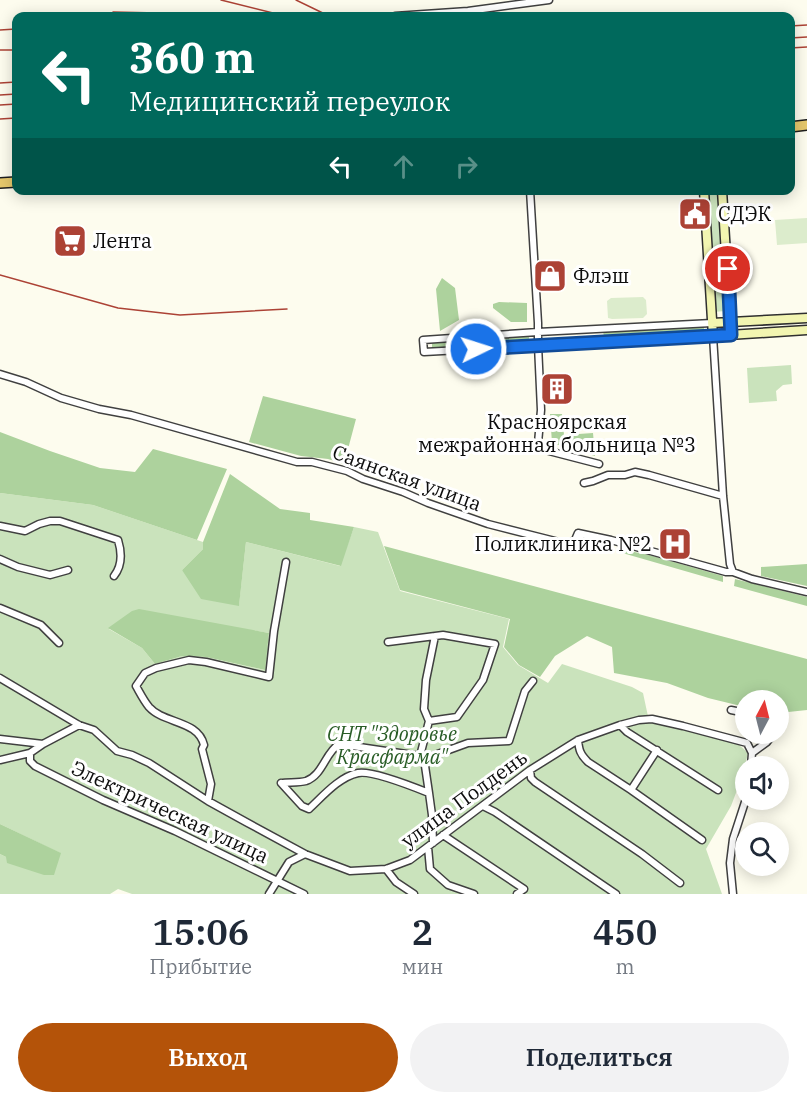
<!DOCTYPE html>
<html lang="ru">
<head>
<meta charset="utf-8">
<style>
  :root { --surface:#fff; --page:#f2f2f3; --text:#1f2937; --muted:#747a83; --accent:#b45309 }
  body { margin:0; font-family:"IBM Plex Serif",serif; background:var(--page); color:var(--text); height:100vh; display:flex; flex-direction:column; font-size:22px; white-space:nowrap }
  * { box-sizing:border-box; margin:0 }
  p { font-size:20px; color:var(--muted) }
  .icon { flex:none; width:33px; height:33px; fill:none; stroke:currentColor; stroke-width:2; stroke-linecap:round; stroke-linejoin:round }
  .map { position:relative; height:894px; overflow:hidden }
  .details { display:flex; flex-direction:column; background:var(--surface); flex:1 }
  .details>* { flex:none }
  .guide { position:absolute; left:12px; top:12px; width:783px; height:183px; border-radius:12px; box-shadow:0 3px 15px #0003; background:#00695c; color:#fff; overflow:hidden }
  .needle { width:39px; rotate:7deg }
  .buttons { position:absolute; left:735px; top:690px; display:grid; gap:12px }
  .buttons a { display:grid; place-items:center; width:54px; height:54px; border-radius:50%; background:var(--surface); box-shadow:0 3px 15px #0003; font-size:30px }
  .pin { position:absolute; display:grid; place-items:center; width:51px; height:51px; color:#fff; margin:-26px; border:3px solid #fff; border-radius:50%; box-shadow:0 2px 6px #0007 }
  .me { position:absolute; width:66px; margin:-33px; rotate:86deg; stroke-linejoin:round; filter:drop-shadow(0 0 4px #0008) }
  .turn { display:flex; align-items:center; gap:21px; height:126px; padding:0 18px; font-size:27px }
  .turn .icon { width:78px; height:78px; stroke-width:2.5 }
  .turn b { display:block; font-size:42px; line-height:51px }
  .lanes { display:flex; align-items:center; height:57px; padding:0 18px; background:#0003; justify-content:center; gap:30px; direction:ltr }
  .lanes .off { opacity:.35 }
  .eta { display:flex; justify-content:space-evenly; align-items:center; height:102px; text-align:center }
  .eta b { font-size:36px; font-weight:600; line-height:42px }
  .cta { display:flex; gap:12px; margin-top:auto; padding:12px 18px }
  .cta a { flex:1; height:69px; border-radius:36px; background:var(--accent); color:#fff; font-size:24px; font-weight:600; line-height:69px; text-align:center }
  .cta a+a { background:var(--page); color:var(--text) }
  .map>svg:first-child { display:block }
  .green { fill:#cae3bc; fill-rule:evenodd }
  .forest { fill:#add29d }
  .pitch { fill:#dceccc }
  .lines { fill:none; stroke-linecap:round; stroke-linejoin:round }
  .minor-casing { stroke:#404040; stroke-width:9 }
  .secondary-casing { stroke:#2f2f2f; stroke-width:11 }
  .trunk-casing { stroke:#1e1e1e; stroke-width:12 }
  .minor { stroke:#fff; stroke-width:6 }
  .secondary { stroke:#f2f5b1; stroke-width:8 }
  .trunk { stroke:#e6c86c; stroke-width:9 }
  .rail { stroke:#ac4235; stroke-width:1.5 }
  .route-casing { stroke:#114b97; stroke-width:15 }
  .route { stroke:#1a73e8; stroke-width:10 }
  .labels { text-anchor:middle; stroke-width:6; stroke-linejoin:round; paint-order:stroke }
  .poi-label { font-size:20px; fill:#0d0d0d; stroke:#fff; text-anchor:start }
  .street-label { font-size:20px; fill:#0d0d0d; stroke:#fff }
  .park-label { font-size:20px; font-style:italic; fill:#285c25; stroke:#fff }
</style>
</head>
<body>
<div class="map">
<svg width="807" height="894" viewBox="0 0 807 894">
  <rect width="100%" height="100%" fill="#fdfcee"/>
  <path class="green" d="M708 191H718L725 311 714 312Z
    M791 365 792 384 783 385 776 391 777 401 749 403 747 368Z
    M0 493 93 505 203 542V549L182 570 239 605 246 542 340 566 354 527 378 532 400 591 509 619 503 647 518 665 548 683 562 664 632 687 643 693 649 721 737 743 748 753 742 777 731 806 706 849 722 894H132L118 889 110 894H0V854L6 857 60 853 0 824ZM219 625 269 633 264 670 206 657 182 656 155 664 142 648 109 629Z"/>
  <path class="forest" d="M442 278 455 288 459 320 440 331 436 289Z
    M499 302 527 303V322H511L493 308V304Z
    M704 326V332L604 337 603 331Z
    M529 336V342L432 348V343Z
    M263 396 356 419 344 464 328 459 301 456 249 442Z
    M550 414H562L564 435 593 433 595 456 552 443Z
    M0 432 50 451 100 468 135 472 153 449 227 469 197 540 93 505 0 493Z
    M230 474 280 509 310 513V520L354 527 341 566 246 542 239 606 201 599 182 570 203 549V542Z
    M384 546 807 659V710L779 713 778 700H746L745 707 708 698 667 683 614 673 612 647 587 636 555 656 540 677 519 665 504 647 510 619 400 590Z
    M620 549 649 555 723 576V582L619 552Z
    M807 564V586L761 576V567Z
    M735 579 807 597V606L734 586Z
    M139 609 269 633 265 670 206 657 182 656 155 664 142 648 108 628 132 611Z
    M0 824 61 853 54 875H44L7 863 6 857 0 854Z"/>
  <path class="pitch" d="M807 218V243L777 245 775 220Z
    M643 297 646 300 647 314 643 318 612 319 608 318 607 301 611 298Z"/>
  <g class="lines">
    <defs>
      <path id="minor" d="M395 16 468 11 549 0
        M530 190 538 323V345L541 410 538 443 545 450 599 464
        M712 323 538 332 423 340 424 352 713 336 723 496 730 564 733 572
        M0 374 26 382 61 398 99 409 131 415 297 462H312L347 471 363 479 403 492 428 503 488 524 563 543 575 540 578 533 611 540 726 572H733L752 579 807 592
        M584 483 593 481 608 475H625L635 472 649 475 723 496
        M0 526 25 531 39 524 50 521H60L118 540C122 553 122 566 114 576
        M0 559 18 567 50 575 68 570
        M0 608 41 625 59 643
        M388 642 443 635 495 644 483 680 457 717 429 721
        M0 678 79 725 94 730 117 751 132 755 149 763 208 801 246 822 305 854 350 871 386 869 410 860 530 770 578 740 620 725 639 720 652 719 683 726 747 743 752 753 751 766
        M731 710 746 713
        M620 725 627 732 718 790
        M0 739 43 744 79 725
        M578 740C579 750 580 754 588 762L631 790 702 840
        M30 753V761L35 766 103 800 175 831 304 894
        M752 753 767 742 773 734
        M424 759 468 743 509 741 525 691 533 681
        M0 760 30 753 43 744
        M530 770 531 778 535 782 642 854 680 883
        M281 783 302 806 309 809C323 796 339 777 358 773 372 770 414 787 429 793L432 815 433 843
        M281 783C289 782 299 783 306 781 323 775 325 753 339 744L420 756
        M631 790 657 750
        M429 793 424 759 420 756 429 721 424 709 426 680 435 636
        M208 801 211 784 202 749 204 745C198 720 164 724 149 707 144 701 140 693 136 686L145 673 156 668 189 660 206 662 269 677 274 631 286 562
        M483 806 495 812 616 894
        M443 835 524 889 517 894
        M428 847 430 869 448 885 474 894
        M386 869 396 882 414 894
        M269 894 289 862 305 854
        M733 894 730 863 733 839 746 799"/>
      <path id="secondary" d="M704 190 713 336 807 330
        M722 190 731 335
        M712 323 807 318"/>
      <path id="trunk" d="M790 127 807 125
        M0 183 16 182"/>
    </defs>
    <use href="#minor" class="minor-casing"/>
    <use href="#secondary" class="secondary-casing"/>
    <use href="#trunk" class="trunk-casing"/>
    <use href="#minor" class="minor"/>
    <use href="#secondary" class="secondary"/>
    <use href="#trunk" class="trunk"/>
    <path class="rail" d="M221 0 285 16
      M296 0 329 16
      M113 12 203 14 229 16
      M790 26 807 25
      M0 30 16 29
      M790 38 807 37
      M790 48 807 47
      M0 50H16
      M0 83 16 82
      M0 95 16 94
      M0 105 16 104
      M0 119 16 118
      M0 275 118 308 180 315 287 309"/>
  </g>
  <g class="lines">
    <defs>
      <path id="route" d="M476 349 731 335 728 269"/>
    </defs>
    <use href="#route" class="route-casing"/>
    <use href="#route" class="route"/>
  </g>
  <defs>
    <symbol id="civic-square" viewBox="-11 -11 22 22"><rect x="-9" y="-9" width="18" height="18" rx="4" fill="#ac4235" stroke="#fff"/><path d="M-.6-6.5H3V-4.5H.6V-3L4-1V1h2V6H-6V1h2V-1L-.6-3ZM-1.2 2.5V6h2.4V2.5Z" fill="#fff"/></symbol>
    <symbol id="supermarket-square" viewBox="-11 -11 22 22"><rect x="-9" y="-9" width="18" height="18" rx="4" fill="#ac4235" stroke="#fff"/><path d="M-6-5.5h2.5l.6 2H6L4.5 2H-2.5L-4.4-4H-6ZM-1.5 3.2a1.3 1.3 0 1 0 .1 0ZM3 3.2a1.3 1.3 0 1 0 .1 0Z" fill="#fff"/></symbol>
    <symbol id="shop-square" viewBox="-11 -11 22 22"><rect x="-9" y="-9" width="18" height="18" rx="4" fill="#ac4235" stroke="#fff"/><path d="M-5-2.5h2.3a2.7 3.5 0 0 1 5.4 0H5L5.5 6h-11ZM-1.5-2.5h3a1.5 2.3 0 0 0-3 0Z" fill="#fff"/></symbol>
    <symbol id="building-square" viewBox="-11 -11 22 22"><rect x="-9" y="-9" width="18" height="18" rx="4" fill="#ac4235" stroke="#fff"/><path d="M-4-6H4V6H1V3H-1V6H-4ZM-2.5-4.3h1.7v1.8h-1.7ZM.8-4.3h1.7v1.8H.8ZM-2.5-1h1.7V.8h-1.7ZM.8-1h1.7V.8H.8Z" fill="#fff"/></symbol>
    <symbol id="hospital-square" viewBox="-11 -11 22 22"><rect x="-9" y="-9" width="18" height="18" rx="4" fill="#ac4235" stroke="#fff"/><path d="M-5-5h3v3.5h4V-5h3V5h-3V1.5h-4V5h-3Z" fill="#fff"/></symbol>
  </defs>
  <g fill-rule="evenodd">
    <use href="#civic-square" x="676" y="195" width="38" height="38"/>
    <use href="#supermarket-square" x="51" y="222" width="38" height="38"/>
    <use href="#shop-square" x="531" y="257" width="38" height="38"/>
    <use href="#building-square" x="538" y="370" width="38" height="38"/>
    <use href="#hospital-square" x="656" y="525" width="38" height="38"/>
  </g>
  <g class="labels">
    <g class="poi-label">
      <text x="718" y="221">СДЭК</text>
      <text x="93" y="248">Лента</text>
      <text x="573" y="283">Флэш</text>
      <text x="557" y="429" text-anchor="middle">Красноярская<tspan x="557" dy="23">межрайонная больница №3</tspan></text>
      <text x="652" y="551" text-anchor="end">Поликлиника №2</text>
    </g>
    <g class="street-label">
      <text transform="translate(407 478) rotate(20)" y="7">Саянская улица</text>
      <text transform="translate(464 799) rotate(-36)" y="7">улица Полдень</text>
      <text transform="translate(170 812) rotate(25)" y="7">Электрическая улица</text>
    </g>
    <g class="park-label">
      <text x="392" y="741">СНТ "Здоровье<tspan x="392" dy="23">Красфарма"</tspan></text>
    </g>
  </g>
</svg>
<div class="buttons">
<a><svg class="needle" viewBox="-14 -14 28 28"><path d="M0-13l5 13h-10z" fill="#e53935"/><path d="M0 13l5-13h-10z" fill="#747a83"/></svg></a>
<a><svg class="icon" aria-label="sound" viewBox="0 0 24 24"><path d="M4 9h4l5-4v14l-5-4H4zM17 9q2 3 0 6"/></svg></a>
<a><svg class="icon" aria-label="search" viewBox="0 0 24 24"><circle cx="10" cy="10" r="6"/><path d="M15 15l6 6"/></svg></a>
</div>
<div class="pin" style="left:728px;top:269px;background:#d93025"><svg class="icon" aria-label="arrive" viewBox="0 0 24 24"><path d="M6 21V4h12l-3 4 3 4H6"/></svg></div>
<svg class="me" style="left:476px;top:349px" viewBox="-20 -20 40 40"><circle r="17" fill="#1a73e8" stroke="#fff" stroke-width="3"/><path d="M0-11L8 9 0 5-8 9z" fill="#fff"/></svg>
<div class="guide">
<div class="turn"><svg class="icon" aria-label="left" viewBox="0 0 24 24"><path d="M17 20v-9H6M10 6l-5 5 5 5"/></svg><div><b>360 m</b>Медицинский переулок</div></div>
<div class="lanes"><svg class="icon" aria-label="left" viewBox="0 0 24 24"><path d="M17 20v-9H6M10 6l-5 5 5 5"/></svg><svg class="icon off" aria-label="ahead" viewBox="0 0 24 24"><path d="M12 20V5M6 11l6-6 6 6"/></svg><svg class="icon off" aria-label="right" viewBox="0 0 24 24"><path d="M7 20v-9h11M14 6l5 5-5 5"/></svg></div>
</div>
</div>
<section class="details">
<div class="eta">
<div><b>15:06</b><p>Прибытие</p></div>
<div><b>2</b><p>мин</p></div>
<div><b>450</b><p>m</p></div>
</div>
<div class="cta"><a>Выход</a><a>Поделиться</a></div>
</section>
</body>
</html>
